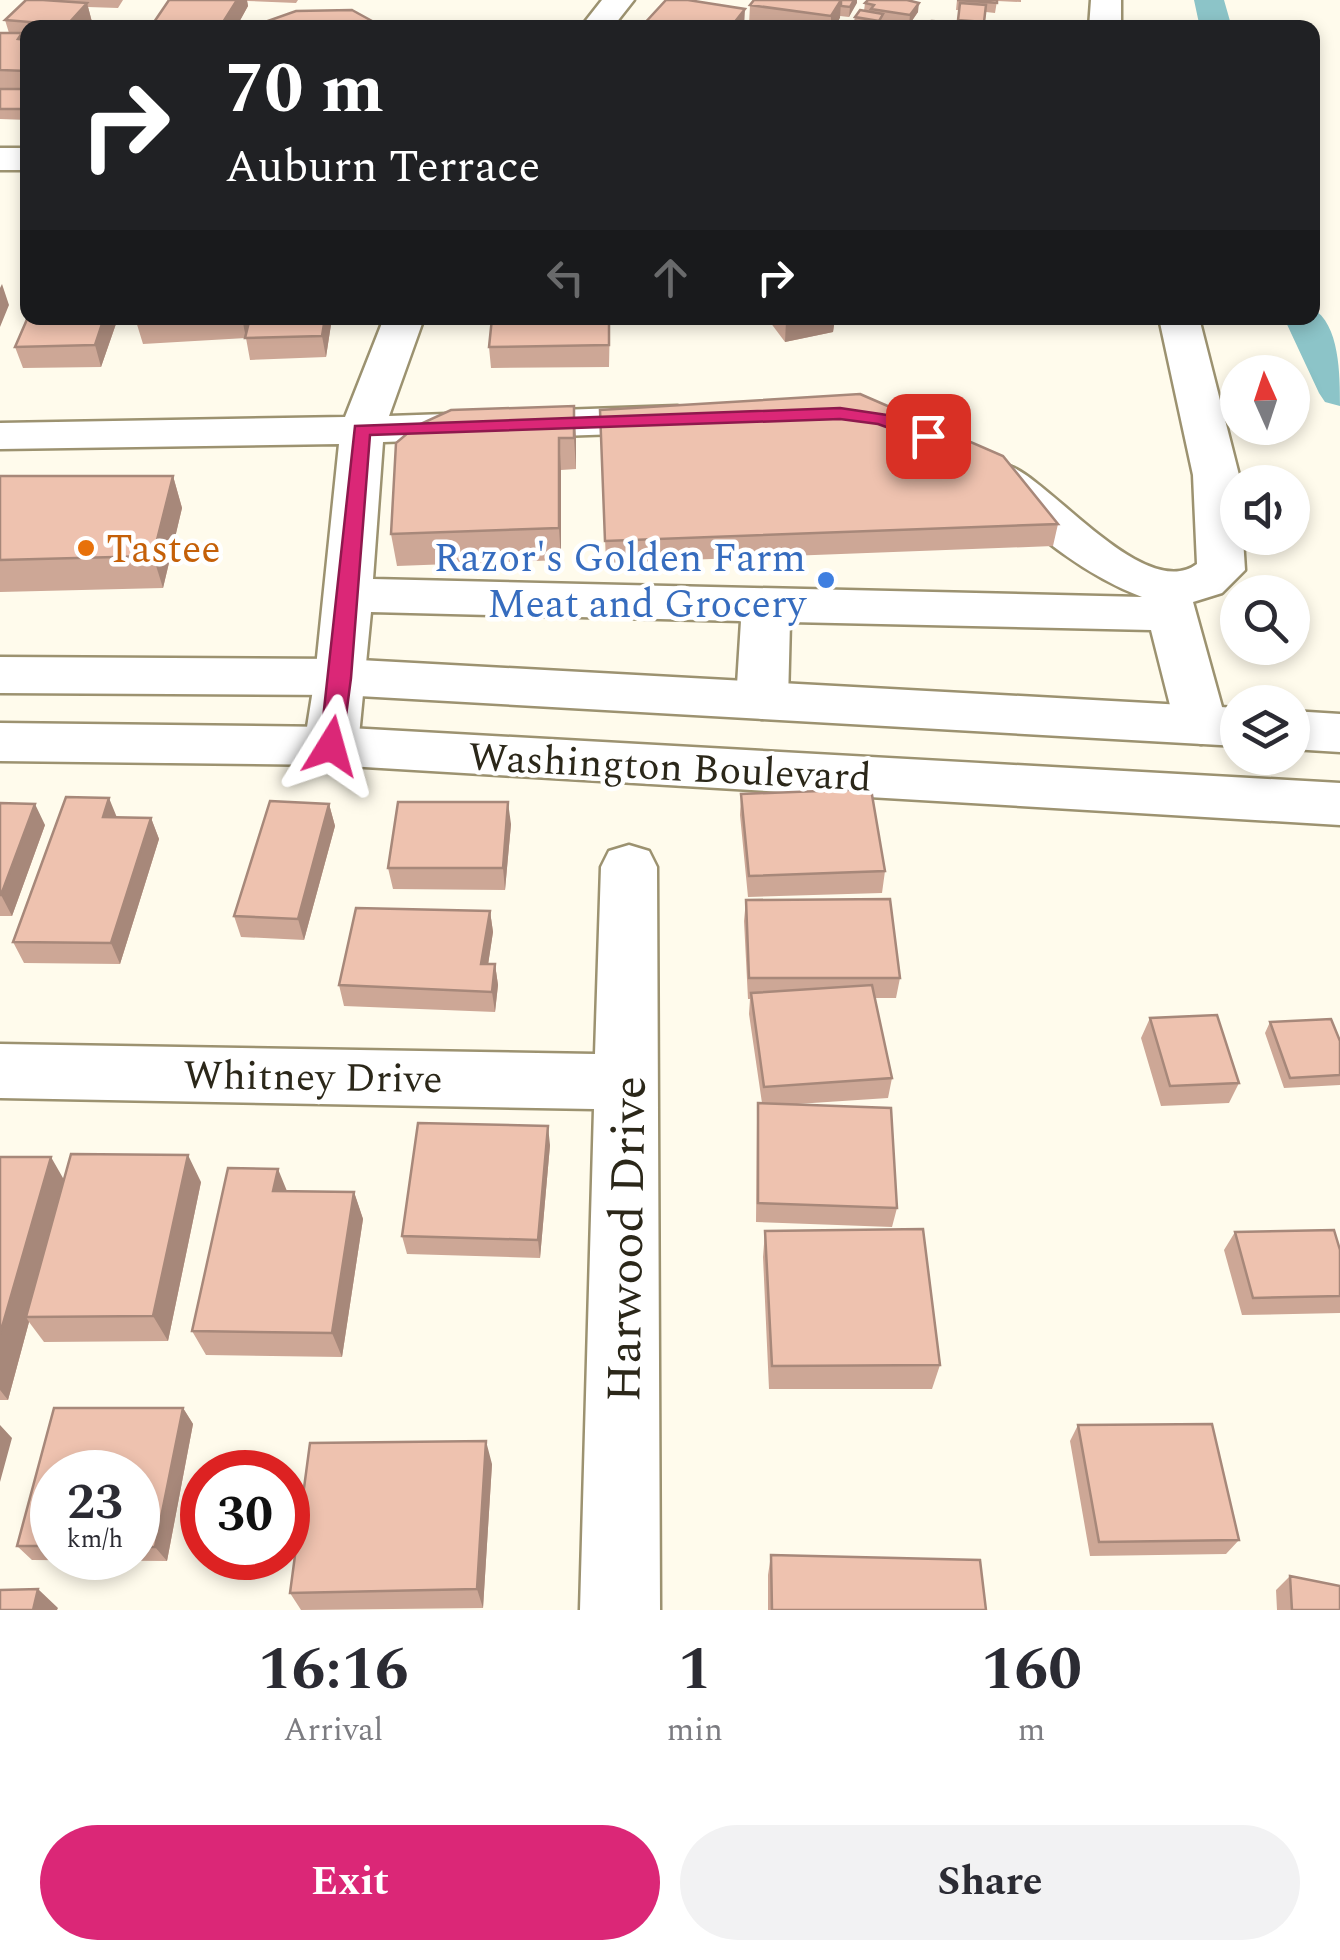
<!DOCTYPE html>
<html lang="en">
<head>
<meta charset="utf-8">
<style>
  :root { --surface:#fff; --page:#f2f2f3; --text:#2b2b33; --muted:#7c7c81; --accent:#db2777 }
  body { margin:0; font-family:Spectral,serif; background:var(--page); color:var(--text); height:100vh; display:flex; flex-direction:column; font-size:38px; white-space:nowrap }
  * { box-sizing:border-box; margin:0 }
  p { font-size:32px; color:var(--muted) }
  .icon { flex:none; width:55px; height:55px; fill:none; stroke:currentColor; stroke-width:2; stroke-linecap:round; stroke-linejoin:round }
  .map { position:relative; height:1610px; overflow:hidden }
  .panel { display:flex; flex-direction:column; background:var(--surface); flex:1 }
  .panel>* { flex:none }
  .top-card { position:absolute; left:20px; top:20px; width:1300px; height:305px; border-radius:20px; box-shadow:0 5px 15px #0003; background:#202124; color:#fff; overflow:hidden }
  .needle { width:65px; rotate:357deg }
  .fabs { position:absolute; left:1220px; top:355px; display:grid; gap:20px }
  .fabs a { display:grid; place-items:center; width:90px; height:90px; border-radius:50%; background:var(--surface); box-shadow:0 5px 15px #0003; font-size:50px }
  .speed { position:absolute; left:30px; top:1450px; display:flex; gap:20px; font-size:50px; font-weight:700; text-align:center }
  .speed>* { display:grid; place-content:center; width:130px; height:130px; border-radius:50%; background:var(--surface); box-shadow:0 5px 15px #0003; line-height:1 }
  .speed small { font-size:25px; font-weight:400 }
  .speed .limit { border:15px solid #d22; background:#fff; color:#111 }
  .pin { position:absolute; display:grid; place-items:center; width:85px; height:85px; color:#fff; margin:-42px; border-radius:20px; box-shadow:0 5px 15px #0006 }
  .me { position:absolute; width:110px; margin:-55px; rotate:8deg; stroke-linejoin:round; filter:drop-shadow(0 0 8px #0008) }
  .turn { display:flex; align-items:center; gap:35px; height:210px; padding:0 40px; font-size:45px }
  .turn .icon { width:130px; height:130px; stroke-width:2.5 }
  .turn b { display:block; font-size:70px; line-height:85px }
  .lanes { display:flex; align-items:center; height:95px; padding:0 40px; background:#0003; justify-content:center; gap:50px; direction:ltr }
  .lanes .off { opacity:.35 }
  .eta { display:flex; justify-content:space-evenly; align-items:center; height:170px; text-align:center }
  .eta b { font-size:60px; font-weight:700; line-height:70px }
  .cta { display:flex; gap:20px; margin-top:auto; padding:20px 40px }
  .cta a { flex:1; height:115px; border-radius:60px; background:var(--accent); color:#fff; font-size:40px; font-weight:700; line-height:115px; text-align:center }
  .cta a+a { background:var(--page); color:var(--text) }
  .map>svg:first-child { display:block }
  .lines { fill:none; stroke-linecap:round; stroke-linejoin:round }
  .canal { fill:#8cc4c8; fill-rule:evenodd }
  .minor-casing { stroke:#9c9270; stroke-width:5 }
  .highway-casing { stroke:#9c9270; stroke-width:5 }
  .minor { fill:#fff; fill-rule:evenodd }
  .highway { fill:#fff; fill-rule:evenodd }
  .wall { fill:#cda796; fill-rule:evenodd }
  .shaded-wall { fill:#a7887a }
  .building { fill:#eec2af; stroke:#a7887a; stroke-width:2.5 }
  .route { fill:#db2777; stroke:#8e194d; stroke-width:2.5 }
  .food-dot { fill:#e8710a; stroke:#fff; stroke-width:4 }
  .shop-dot { fill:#3f7fe0; stroke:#fff; stroke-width:4 }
  .labels { text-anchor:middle; stroke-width:9; stroke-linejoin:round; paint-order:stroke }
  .food-label { font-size:40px; fill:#c56008; stroke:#fff; text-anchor:start }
  .shop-label { font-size:40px; fill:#366cbe; stroke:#fff; text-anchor:end }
  .street-label { font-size:40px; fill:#2b2719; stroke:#fff }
  .near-street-label { font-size:48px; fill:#2b2719; stroke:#fff }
</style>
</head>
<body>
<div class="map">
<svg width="1340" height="1610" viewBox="0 0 1340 1610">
  <rect width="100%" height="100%" fill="#fffbec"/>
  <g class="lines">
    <path class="canal" d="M1194 0H1224L1232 28H1200Z
      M1312 308C1340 324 1340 375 1340 406L1325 402 1319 393 1284 318H1312Z"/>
    <defs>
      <path id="minor" d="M602 0H634L612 28H580Z
        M1091 0H1121V28H1089Z
        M0 148H28V170H0Z
        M384 318H424L389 416 677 406 692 410 699 419 692 428 677 432 383 442 373 579 1142 597C1079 573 1033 531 982 487L975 477 982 467C993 464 1002 462 1012 467 1054 485 1146 602 1197 564L1193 475 1159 318H1199L1239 475 1238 538H1243L1245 570 1222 593 1193 602 1227 725 1220 738 1201 744 1182 738 1175 725 1151 630 790 622 788 701 780 714 762 719 744 714 736 701 741 621 371 612 358 746 350 760 331 765 312 760 304 746 315 677 339 444 0 449V423L345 417Z
        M629 845 649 851 657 867 660 1610H580L594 1109 0 1098V1044L595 1054 601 867 609 851Z"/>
      <path id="highway" d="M0 657 341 659 1238 708V746L341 695 0 693Z
        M1292 711 1340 714V752L1292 749Z
        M0 723 331 727 1340 783V825L331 765 0 761Z"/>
    </defs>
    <use href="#minor" class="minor-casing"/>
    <use href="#highway" class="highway-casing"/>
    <use href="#minor" class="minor"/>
    <use href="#highway" class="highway"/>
  </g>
  <path class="wall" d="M26 0H123L118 8 88 7 92 22 87 28H28V120L0 119V33H9L5 20Z
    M169 0H298L296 3 247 1 248 6 236 27 150 28Z
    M754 0H857L849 17 840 16 834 28H772L749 25 750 5Z
    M957 0H1021V2L997 1 995 13 986 12 984 28H931L958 23 960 10H956Z
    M865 3 918 12 909 25 883 21 882 25 854 22 855 17 864 11Z
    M118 318 101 367 23 368 15 347Z
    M135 318H249L248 327 250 318H332L326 357 250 360 246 338 143 344Z
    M610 318 609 367 491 368 489 347Z
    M767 318H835L833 332 785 342Z
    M600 410 1058 524 1053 546 606 563Z
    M576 438V469L561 470V560L397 566 391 534 396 443Z
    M0 476H173L182 508 163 588 0 592Z
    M741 794 885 871 882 893 748 897 740 815Z
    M0 803 45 825 12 916H0Z
    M329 804 335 826 304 940 241 937 234 916Z
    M117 817 151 818 159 839 120 964 24 963 13 942Z
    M511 824 505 890 393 889 388 868Z
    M746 900 900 978 896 998H875L892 1078 888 1098 797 1104 897 1208 892 1227 756 1222 757 1122 758 1103H762L749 1014 750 999H748L744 921Z
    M490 911 493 932 488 964H495L498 985 495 1012 344 1006 339 985Z
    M1150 1018 1239 1083 1229 1103 1161 1106 1141 1038Z
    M1270 1022 1340 1041V1085L1284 1088 1265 1033Z
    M550 1145 540 1258 407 1254 402 1236Z
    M0 1157 64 1179 201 1182 168 1341 44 1342 29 1322 8 1400H0Z
    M287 1191 354 1192 363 1219 342 1357 206 1355 192 1331Z
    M765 1231 940 1365 932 1389H769L763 1257Z
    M1235 1232 1340 1250V1313L1242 1315 1224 1250Z
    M54 1408H183L193 1424 167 1561 32 1560 17 1546ZM52 1472H138V1558H52Z
    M1078 1425 1239 1540 1226 1554 1090 1556 1070 1441Z
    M492 1464 483 1608 301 1610 290 1593Z
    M771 1555 986 1610H768V1575Z
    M1290 1576 1340 1610H1277L1276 1590Z"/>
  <path class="shaded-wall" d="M237 0H247L248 6 236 28H220Z
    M841 0 840 18 834 28H831V16Z
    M854 0H857V3L849 17 850 7Z
    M87 3 92 22 87 28H68L67 25Z
    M919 3 918 12 909 25 910 15Z
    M745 9 744 28H730Z
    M2 284 9 305 0 327V288Z
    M104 318H118L101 367 95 345Z
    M242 318H249L246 338Z
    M325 318H332L326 357 322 336Z
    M802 318H835L833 332 785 342 786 321Z
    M574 406 576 438V469L574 438Z
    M559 438 561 470V560L559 528Z
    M173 476 182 508 163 588 153 556Z
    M109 798 118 820 103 817Z
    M508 802 511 824 505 890 503 868Z
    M35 804 45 825 12 916 1 895Z
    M329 804 335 826 304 940 298 919Z
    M151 818 159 839 120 964 111 943Z
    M490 911 493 932 485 985 481 964Z
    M495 964 498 985 495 1012 492 992Z
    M548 1126 550 1145 540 1258 538 1240Z
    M188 1155 201 1182 168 1341 153 1316Z
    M51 1157 67 1185 26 1317 29 1322 8 1400 0 1390V1334Z
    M278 1169 289 1196 273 1191Z
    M354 1192 363 1219 342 1357 332 1333Z
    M183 1408 193 1424 167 1561 155 1547Z
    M0 1425 12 1438 0 1482Z
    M486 1441 492 1464 483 1608 477 1589Z
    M38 1589 58 1608 57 1610H33Z"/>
  <path class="building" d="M26 0H43L87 3 67 25 5 20Z
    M169 0H237L220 27 150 28Z
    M666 0H688L745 9 730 28 642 26Z
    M754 0H841L831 16 750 5Z
    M841 0H854L850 7 841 6Z
    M868 0H907L919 3 910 15 871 9 874 5 865 3Z
    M957 0H997V3Z
    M960 3 986 5 984 22 958 20Z
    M352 10 381 26V28H215L251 27 296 11Z
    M860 10 883 14 879 21 855 17Z
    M855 21 900 27 850 28Z
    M932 21 961 23V28H932Z
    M1019 22 1058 24V28H1019Z
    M0 33H22L18 39 28 40V71L0 70Z
    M0 89H28V109H0Z
    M28 317V318H104L95 345 15 347Z
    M250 318H325L322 336 245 338Z
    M492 318H609V345L489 347Z
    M860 394 1003 456 1058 524 605 541 600 410Z
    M574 406V438H559V528L391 534 396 443 416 426 451 410Z
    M0 476H173L153 556 0 560Z
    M871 789 885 871 749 876 741 794Z
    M66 797 109 798 103 817 151 818 111 943 13 942Z
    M270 801 329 804 298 919 234 916Z
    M398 802H508L503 868H388Z
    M0 803 35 804 1 895H0Z
    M890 899 900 978H749L746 900Z
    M356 908 490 911 481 964H495L492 992 339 985Z
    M872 985 892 1078 764 1087 751 993Z
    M1217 1015 1239 1083 1170 1086 1150 1018Z
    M1331 1019 1340 1041V1075L1290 1078 1270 1022Z
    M758 1103 891 1108 897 1208 758 1203Z
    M418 1123 548 1126 538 1240 402 1236Z
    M71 1154 188 1155 153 1316 26 1317Z
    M0 1157H51L0 1334Z
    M228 1168 278 1169 273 1191 354 1192 332 1333 192 1331Z
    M923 1229 940 1365 772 1366 765 1231Z
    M1334 1230 1340 1250V1296L1253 1298 1235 1232Z
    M54 1408H183L155 1547H138V1472H52V1546H17Z
    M1212 1424 1239 1540 1099 1542 1078 1425Z
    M486 1441 477 1589 290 1593 310 1443Z
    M771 1555 980 1560 986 1610H772Z
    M1290 1576 1340 1586V1610H1292Z
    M38 1589 33 1610H0V1590Z"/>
  <path class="route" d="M840 408 887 415 937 436 928 442 878 424 840 419 370 435 351 678 342 746 331 754 323 751 320 746 355 426Z"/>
  <circle class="food-dot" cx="86" cy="548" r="10"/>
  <circle class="shop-dot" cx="826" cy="580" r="10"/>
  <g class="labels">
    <g class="food-label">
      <text x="106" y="562">Tastee</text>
    </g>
    <g class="shop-label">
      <text x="806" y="571">Razor's Golden Farm<tspan x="806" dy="46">Meat and Grocery</tspan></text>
    </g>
    <g class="street-label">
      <text transform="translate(670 766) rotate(3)" y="14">Washington Boulevard</text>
      <text transform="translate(313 1076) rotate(1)" y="14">Whitney Drive</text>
    </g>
    <g class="near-street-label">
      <text transform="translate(625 1239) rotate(-89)" y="17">Harwood Drive</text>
    </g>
  </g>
</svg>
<div class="fabs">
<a><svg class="needle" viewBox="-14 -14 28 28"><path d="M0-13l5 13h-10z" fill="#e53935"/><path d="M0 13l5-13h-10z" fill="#7c7c81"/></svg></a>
<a><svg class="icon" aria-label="sound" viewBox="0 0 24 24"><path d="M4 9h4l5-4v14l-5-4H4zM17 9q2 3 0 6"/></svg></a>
<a><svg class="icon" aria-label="search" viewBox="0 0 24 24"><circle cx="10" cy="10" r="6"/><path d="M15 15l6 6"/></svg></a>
<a><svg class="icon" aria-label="layers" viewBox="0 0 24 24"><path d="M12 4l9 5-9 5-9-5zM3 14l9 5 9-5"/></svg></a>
</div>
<div class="speed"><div>23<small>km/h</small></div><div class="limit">30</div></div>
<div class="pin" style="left:928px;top:436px;background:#d93025"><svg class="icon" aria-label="arrive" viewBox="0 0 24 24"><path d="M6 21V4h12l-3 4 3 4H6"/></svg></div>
<svg class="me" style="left:331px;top:746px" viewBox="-20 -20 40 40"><path d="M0-17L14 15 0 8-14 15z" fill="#db2777" stroke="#fff" stroke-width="4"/></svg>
<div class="top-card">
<div class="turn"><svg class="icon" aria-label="right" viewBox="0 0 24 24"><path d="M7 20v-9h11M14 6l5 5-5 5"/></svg><div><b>70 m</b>Auburn Terrace</div></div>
<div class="lanes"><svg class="icon off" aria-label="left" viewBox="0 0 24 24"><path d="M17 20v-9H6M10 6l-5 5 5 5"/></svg><svg class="icon off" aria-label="ahead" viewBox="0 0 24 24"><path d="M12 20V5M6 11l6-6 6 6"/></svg><svg class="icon" aria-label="right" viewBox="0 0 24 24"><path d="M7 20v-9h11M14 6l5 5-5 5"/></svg></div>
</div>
</div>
<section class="panel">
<div class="eta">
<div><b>16:16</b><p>Arrival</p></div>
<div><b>1</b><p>min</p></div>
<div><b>160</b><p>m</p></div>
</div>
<div class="cta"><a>Exit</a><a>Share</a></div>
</section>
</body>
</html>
